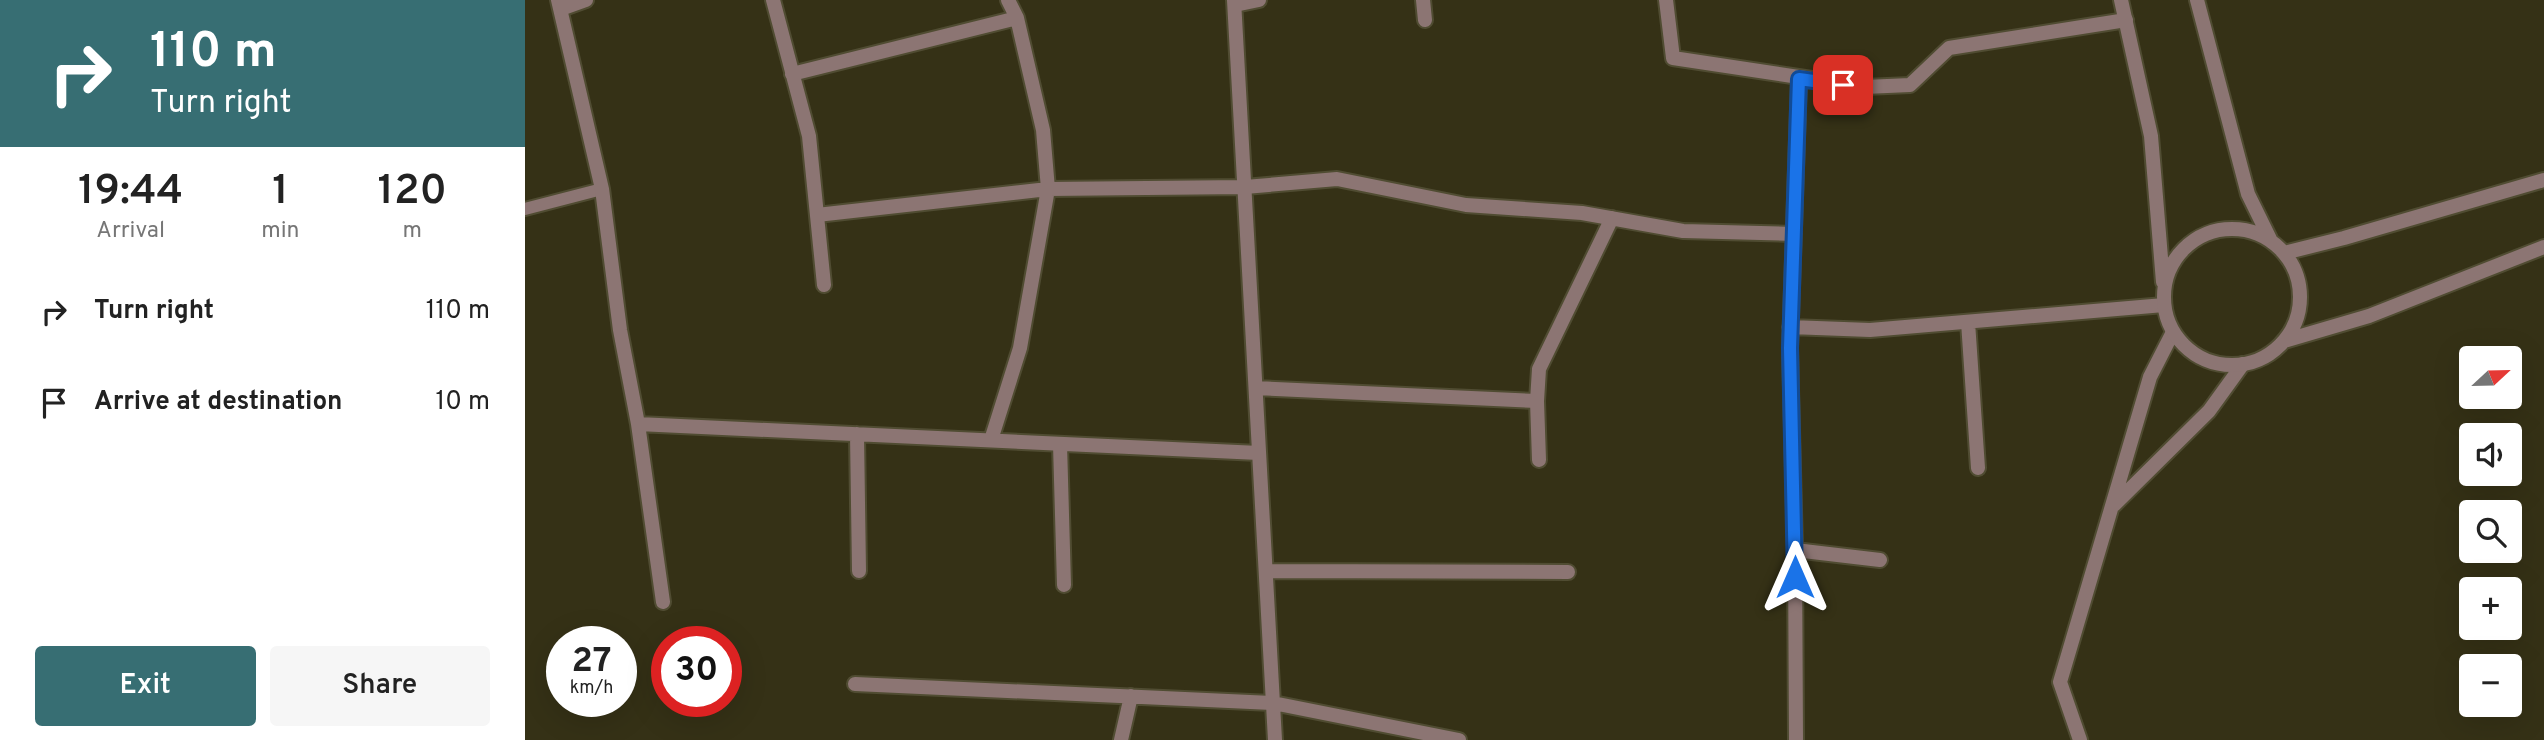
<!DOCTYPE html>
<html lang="en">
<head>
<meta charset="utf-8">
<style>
  :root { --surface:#fff; --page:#f6f6f6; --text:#222; --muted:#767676; --accent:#376e73 }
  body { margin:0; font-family:Overpass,sans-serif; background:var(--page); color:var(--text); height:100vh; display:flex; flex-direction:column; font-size:26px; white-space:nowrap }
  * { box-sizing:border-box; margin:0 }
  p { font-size:23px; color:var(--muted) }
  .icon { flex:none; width:38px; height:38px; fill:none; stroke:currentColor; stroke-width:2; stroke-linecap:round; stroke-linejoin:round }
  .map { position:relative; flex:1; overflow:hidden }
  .side { display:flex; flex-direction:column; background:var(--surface); width:525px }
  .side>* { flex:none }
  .banner { background:#376e73; color:#fff; overflow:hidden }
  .needle { width:46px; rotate:68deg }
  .tools { position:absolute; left:1934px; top:346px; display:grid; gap:14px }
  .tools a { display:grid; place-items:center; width:63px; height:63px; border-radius:7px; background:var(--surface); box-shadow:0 7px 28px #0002; font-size:35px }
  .speed { position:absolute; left:21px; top:626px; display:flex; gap:14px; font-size:35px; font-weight:700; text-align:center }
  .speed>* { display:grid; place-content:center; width:91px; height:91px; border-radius:50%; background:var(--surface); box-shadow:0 7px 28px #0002; line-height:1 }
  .speed small { font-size:18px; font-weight:400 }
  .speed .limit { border:10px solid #d22; background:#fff; color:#111 }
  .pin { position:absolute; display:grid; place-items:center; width:60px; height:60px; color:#fff; margin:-30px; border-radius:14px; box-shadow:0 4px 10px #0006 }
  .me { position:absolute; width:77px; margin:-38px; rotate:0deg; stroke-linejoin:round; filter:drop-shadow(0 0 5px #0008) }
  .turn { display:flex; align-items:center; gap:24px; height:147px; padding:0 35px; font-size:32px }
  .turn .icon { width:91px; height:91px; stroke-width:2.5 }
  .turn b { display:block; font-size:49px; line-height:60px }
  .eta { display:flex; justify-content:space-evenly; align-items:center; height:119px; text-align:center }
  .eta b { font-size:42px; font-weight:600; line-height:49px }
  .primary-button { display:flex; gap:14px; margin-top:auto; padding:14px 35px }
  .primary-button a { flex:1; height:80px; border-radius:7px; background:var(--accent); color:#fff; font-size:28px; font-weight:600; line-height:80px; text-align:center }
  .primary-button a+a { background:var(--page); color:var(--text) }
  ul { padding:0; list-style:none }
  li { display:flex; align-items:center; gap:21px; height:91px; padding:0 35px }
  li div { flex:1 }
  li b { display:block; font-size:26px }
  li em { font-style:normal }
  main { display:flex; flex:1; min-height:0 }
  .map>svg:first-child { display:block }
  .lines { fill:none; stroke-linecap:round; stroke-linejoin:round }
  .service-casing { stroke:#504c32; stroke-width:16 }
  .minor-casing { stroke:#504c32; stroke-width:18 }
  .tertiary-casing { stroke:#504c32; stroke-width:18 }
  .service { stroke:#8c7573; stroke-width:12 }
  .minor { stroke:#8c7573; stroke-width:14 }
  .tertiary { stroke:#8c7573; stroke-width:14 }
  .route-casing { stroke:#114b97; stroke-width:18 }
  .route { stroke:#1a73e8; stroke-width:12 }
</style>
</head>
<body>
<main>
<section class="side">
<div class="banner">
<div class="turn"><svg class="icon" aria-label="right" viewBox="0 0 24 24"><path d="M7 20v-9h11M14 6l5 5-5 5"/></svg><div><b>110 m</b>Turn right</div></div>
</div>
<div class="eta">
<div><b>19:44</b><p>Arrival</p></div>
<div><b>1</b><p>min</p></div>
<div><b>120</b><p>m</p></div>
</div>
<ul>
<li><svg class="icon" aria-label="right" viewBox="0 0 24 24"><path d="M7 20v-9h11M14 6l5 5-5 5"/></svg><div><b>Turn right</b></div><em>110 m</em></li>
<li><svg class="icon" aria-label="arrive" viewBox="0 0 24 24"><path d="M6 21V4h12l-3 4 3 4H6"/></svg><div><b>Arrive at destination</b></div><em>10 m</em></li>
</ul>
<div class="primary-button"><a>Exit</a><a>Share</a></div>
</section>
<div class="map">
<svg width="2019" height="740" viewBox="0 0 2019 740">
  <rect width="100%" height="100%" fill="#353116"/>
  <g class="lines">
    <defs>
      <path id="service" d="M0 209 77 189"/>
      <path id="minor" d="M33 0 77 189 95 330 113 424 138 602
        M248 0 284 136 299 285
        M709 0 750 740
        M898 0 900 20
        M1141 0 1148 58 1340 87 1385 85 1424 48 1601 20
        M710 5 734 0
        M36 9 61 0
        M267 74 492 18
        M292 215 523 189 720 187 812 179 941 205 1057 213 1158 231 1269 234
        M1443 322 1453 468
        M1265 327 1345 330 1639 305
        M731 388 1012 401
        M113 424 734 453
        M332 434 334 571
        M466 440 495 348 523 189 518 130 492 18 483 0
        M535 444 539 585
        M1014 460 1012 401 1014 369 1087 218
        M1589 505 1684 411 1718 364
        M1270 550 1355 560
        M741 571 1043 572
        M330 684 748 703 934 740
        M596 740 606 696
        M1271 740 1270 550 1265 348 1274 79
        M1555 740 1535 682 1625 377 1648 332"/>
      <path id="tertiary" d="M1596 0 1626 136 1638 282
        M1672 0 1723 194 1746 241
        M1639 297a68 68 0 1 1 136 0a68 68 0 1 1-136 0Z
        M1759 253 1819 238 2019 180
        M1759 341 1844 316 2019 247"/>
    </defs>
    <use href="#service" class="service-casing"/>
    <use href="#minor" class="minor-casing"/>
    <use href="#tertiary" class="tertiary-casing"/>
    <use href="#service" class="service"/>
    <use href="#minor" class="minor"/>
    <use href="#tertiary" class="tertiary"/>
  </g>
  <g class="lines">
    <defs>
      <path id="route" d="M1270 577 1265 348 1274 79 1318 85"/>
    </defs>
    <use href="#route" class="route-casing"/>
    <use href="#route" class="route"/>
  </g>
</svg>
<div class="tools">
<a><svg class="needle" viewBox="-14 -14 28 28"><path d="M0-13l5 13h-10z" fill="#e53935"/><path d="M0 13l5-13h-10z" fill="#767676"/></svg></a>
<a><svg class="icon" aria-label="sound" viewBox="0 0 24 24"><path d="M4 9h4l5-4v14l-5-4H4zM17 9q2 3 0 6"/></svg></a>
<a><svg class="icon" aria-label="search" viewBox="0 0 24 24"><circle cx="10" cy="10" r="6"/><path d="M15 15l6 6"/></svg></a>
<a>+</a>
<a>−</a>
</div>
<div class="speed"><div>27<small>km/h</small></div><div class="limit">30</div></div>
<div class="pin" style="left:1318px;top:85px;background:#d93025"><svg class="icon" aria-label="arrive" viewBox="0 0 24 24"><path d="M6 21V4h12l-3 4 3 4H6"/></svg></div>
<svg class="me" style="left:1270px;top:577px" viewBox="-20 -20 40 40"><path d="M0-17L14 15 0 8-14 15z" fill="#1a73e8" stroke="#fff" stroke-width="4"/></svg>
</div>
</main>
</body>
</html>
